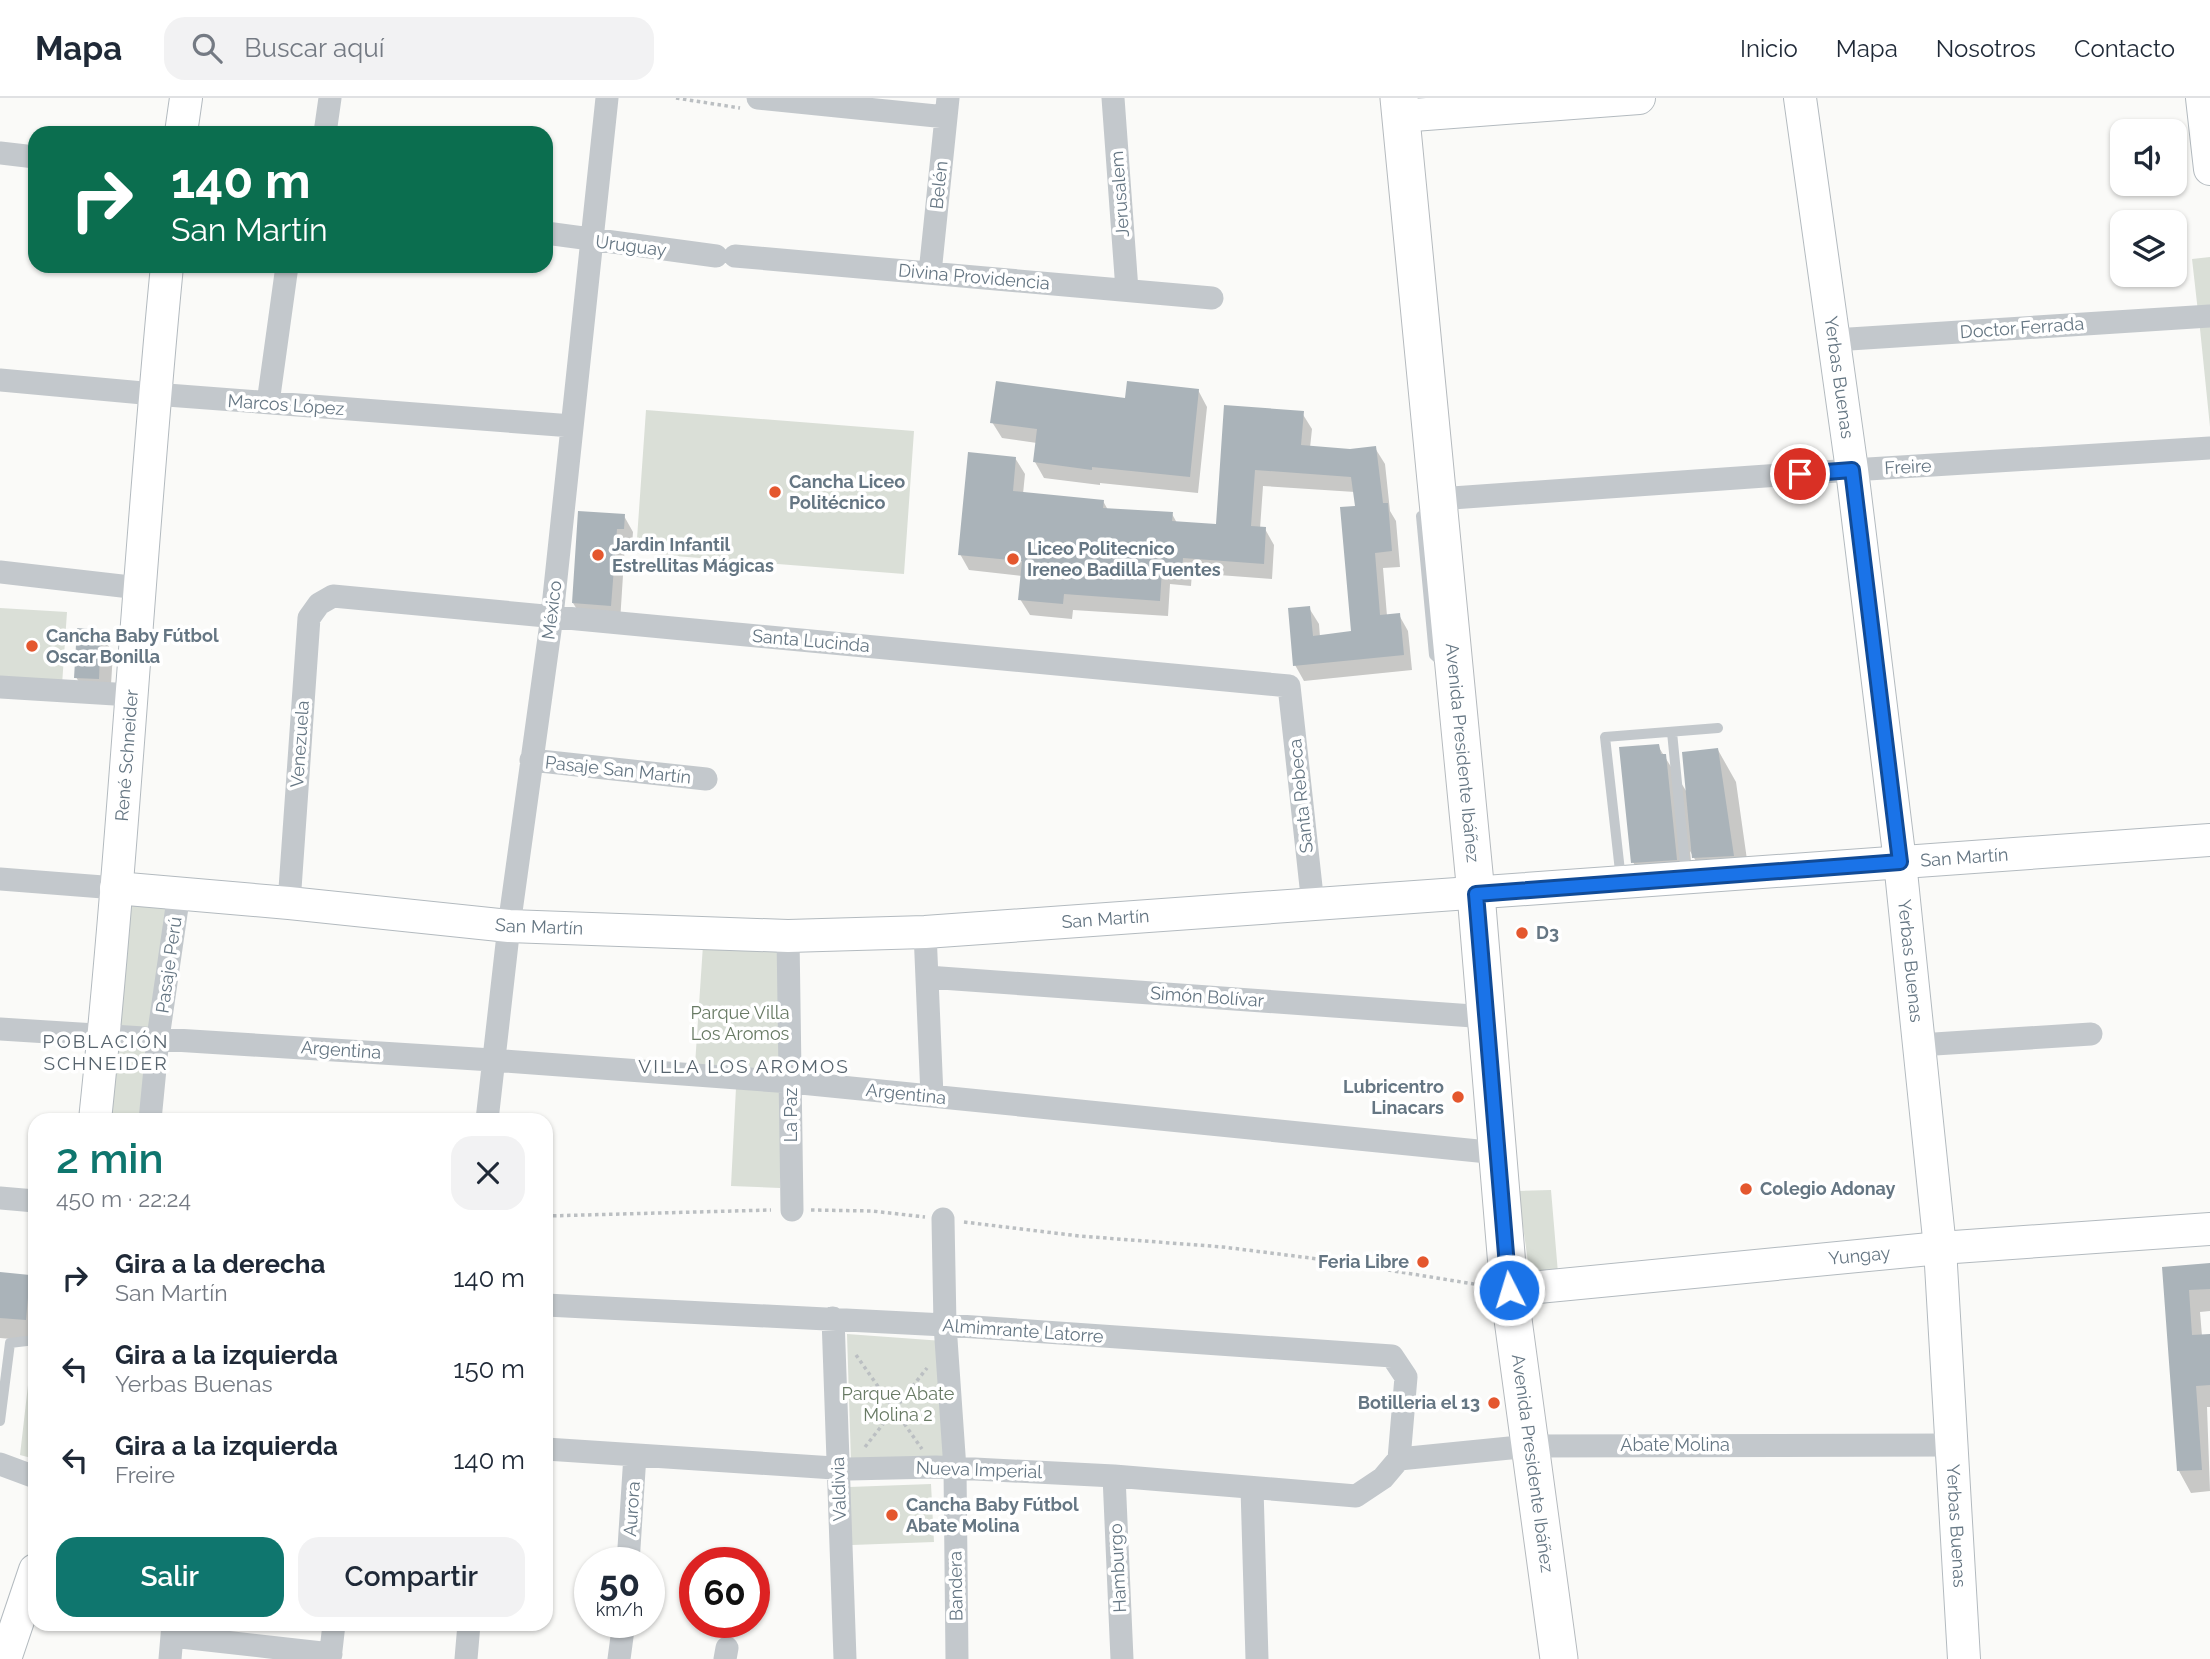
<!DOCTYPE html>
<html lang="es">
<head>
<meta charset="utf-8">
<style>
  :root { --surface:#fff; --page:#f2f2f3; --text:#1f2937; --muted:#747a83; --line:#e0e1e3; --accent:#0f766e }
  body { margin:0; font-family:Raleway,sans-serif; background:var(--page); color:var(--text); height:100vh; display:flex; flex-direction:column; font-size:26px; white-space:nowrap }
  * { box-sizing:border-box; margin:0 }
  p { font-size:23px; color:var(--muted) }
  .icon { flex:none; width:38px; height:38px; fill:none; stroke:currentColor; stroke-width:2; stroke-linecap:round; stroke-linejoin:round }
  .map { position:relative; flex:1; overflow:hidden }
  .drawer { position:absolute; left:28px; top:1015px; width:525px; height:518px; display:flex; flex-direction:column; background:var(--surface); border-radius:21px; box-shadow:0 2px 5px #0004 }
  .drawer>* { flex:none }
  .hud { position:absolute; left:28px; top:28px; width:525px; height:147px; border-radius:21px; box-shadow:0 2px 5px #0004; background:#0b6e4f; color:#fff; overflow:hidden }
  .fabs { position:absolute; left:2110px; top:21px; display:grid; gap:14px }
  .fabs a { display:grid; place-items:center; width:77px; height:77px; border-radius:14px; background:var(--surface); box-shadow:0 2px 5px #0004; font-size:35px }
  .speed { position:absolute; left:574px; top:1449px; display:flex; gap:14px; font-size:35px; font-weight:700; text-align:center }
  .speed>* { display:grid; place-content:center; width:91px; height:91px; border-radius:50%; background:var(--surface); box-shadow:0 2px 5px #0004; line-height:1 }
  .speed small { font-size:18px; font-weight:400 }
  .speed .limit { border:10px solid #d22; background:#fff; color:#111 }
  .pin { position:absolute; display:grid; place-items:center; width:60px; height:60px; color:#fff; margin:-30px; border:4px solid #fff; border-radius:50%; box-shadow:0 2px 7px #0007 }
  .me { position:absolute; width:77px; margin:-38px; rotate:355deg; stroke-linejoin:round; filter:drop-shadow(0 0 5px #0008) }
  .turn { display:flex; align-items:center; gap:24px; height:147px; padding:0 28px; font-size:32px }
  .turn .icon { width:91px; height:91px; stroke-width:2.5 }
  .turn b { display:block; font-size:49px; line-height:60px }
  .round { display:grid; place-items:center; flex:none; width:74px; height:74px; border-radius:21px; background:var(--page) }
  .headline { display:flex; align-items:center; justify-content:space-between; height:119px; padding:0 28px }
  h1 { font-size:42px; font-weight:600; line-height:52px; color:var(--accent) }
  .button { display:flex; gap:14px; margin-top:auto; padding:14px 28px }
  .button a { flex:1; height:80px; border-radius:21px; background:var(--accent); color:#fff; font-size:28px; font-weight:600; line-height:80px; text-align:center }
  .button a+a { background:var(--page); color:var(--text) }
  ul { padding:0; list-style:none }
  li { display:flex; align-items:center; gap:21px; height:91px; padding:0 28px }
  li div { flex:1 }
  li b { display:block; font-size:26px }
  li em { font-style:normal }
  header { display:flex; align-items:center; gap:42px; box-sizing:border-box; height:98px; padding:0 35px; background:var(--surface); border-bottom:2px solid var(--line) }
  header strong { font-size:33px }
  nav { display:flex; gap:38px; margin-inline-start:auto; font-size:24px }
  .search { width:490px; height:63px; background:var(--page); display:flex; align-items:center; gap:18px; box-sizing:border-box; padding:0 24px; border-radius:21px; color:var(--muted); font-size:26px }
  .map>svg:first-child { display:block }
  .green { fill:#dadfd7 }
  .shadow { fill:#0003 }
  .building { fill:#aab3b9 }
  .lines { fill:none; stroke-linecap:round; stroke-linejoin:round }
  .secondary-casing { stroke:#b3babf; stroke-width:34 }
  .primary-casing { stroke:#b5babe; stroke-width:39 }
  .path { stroke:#bbbfc2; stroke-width:3.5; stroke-dasharray:3.5 3.5; stroke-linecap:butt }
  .lane { stroke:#c3c8cc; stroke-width:10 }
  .street { stroke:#c3c8cc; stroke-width:23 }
  .secondary { stroke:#fff; stroke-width:32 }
  .primary { stroke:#fff; stroke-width:37 }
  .route-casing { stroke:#114b97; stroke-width:18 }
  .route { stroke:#1a73e8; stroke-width:12 }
  .poi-dot { fill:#e4572e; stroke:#fff; stroke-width:2.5 }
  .labels { text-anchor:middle; stroke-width:7; stroke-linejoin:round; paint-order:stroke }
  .street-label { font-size:18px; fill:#657683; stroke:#fff }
  .poi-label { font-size:18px; font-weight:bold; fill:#657683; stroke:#fff; text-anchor:start }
  .park-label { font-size:18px; fill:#687a64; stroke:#fff }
  .neighbourhood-label { font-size:19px; letter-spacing:2px; fill:#57646e; stroke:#fff }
</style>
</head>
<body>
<header>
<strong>Mapa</strong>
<div class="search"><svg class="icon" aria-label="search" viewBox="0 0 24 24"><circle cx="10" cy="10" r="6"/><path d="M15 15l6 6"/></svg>Buscar aquí</div>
<nav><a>Inicio</a><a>Mapa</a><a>Nosotros</a><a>Contacto</a></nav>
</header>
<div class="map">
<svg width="2210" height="1561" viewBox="0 0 2210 1561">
  <rect width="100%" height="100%" fill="#fafaf8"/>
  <path class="green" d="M2210 159V214H2198L2192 161Z
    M2210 220V329L2199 221Z
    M646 312 914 333 904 476 636 455Z
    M0 510 67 514 62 587 0 582Z
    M123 802 170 806 142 1022H103Z
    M784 846 780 1090 731 1088 737 970 695 967 703 847Z
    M1551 1092 1558 1175 1530 1178 1518 1093Z
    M35 1226V1361L20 1357Z
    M847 1236 943 1243 950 1368 851 1364Z
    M931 1386 934 1444 852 1447 849 1389Z"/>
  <path class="shadow" d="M1198 292 1207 309 1198 395 1100 385V387L1044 380 1035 364 1037 345 1002 340 992 324 1127 302Z
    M1226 309 1302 315 1312 331 1310 350 1350 353 1375 350 1385 366 1390 413 1396 423 1400 469 1383 470 1387 518 1399 517 1408 533 1412 572 1304 583 1295 567 1309 510 1319 526 1320 539 1353 534 1357 410 1355 394 1263 388 1260 431H1265L1274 447 1272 481 1192 475 1191 488 1170 486 1168 518 1073 512 1072 521 1030 517 1020 501 1022 478 969 472 960 456 1015 360 1025 376 1023 396 1103 403 1108 412 1172 416 1177 425 1217 428Z
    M624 418 633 434 632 447 625 446 620 524 583 521 573 505Z
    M100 534 113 555 110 602 89 601 76 579Z
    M1658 648 1688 696 1718 652 1736 684 1751 790 1713 792 1690 753 1694 794 1651 797 1633 764Z
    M2210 1167V1213L2200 1214 2202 1238H2210V1309H2207L2210 1393 2191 1395 2179 1373 2164 1170Z
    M0 1176 29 1178 35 1189V1243L0 1240Z"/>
  <path class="building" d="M996 283 1125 300 1127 283 1199 291 1190 379 1092 369V372L1033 364 1037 331 990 325Z
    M1224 307 1304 313 1301 347 1350 351 1376 348 1383 405H1388L1392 453 1375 455 1380 517 1400 515 1404 557 1293 568 1288 510 1310 508 1313 538 1351 533 1340 409 1355 408 1351 379 1255 372 1251 428 1266 429 1264 466 1183 460 1182 472 1162 471 1160 503 1064 496 1063 506 1018 502 1022 463 958 457 968 354 1016 359 1013 393 1104 402 1103 410 1173 414 1172 423 1216 426Z
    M578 413 625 416 624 431H617L611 508 572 505Z
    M77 530 101 532 99 581 74 580Z
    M1659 646 1661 656H1666L1677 762 1631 765 1619 649Z
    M1718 650 1734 758 1692 760 1682 654Z
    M2210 1165V1191L2189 1192 2192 1237 2210 1236V1287L2196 1288 2202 1372 2177 1373 2162 1169Z
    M0 1174 30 1177 26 1222 0 1220Z"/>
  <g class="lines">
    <defs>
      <g id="secondary">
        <path id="s1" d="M1800 0 1852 372 1900 764 1919 947 1940 1150 1964 1561"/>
        <path d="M2202 0 2210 71"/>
        <path d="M1400 18 1639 0"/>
        <path d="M181 35 186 0"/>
        <path id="s2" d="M116 790 289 805 509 828 788 838 925 834 2210 742"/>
        <path id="s3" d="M95 1022C125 738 139 452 167 168"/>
        <path id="s4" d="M1509 1192 1940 1150 2210 1131"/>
        <path d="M5 1561 35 1472"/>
      </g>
      <g id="primary">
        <path id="s5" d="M1399 0 1476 796 1509 1192 1559 1561"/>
      </g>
    </defs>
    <use href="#secondary" class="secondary-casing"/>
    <use href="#primary" class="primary-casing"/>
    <path class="path" d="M676 0 740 10
      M811 1112 872 1113 925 1119
      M546 1118 771 1112
      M964 1124 1079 1138 1223 1149 1326 1162 1480 1187
      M856 1257 922 1351
      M865 1349 927 1270"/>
    <path class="lane" d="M1421 418 1434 557 1445 567
      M1672 634 1686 777
      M1621 782 1605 639 1718 630
      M0 1323 10 1245 35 1242"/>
    <path class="street" d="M758 0 946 19
      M1113 0 1127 192
      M325 35 330 0
      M0 55 35 59
      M546 135 716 158
      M735 158 1212 200
      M930 175 948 0
      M1834 242 2210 218
      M0 282 154 296 572 328
      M268 305 287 168
      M1438 401 1852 372 2210 350
      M0 474 139 490
      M0 589 131 597
      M531 662 706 681
      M0 781 116 790
      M289 805 309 520 319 506 333 498 1289 588 1313 807
      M925 834 932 998
      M788 838 792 1112
      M927 879 1487 919
      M0 931 492 962 791 984 1498 1055
      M1919 947 2091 936
      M150 1022 158 940 179 795
      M487 1022 509 828 552 518 607 0
      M0 1100 35 1103
      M943 1121 945 1227 955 1371 957 1561
      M546 1207 945 1227 1392 1258 1406 1279 1399 1361
      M833 1220 845 1561
      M546 1351 849 1371 936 1369 1114 1378 1356 1398 1383 1380 1399 1361
      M1399 1361 1530 1348 1952 1347
      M0 1366 35 1379
      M1114 1378 1122 1561
      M1252 1390 1257 1561
      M628 1465 635 1357
      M172 1538 331 1556
      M170 1561 173 1526
      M330 1561 334 1526
      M466 1561 469 1526
      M619 1561 624 1524
      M725 1561 727 1550"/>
    <use href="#secondary" class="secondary"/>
    <use href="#primary" class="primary"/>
  </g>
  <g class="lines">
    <defs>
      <path id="route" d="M1509 1192 1476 796 1900 764 1852 372 1800 376"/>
    </defs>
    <use href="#route" class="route-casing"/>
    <use href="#route" class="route"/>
  </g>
  <g class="poi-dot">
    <circle cx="775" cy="394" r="7"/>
    <circle cx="598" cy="457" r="7"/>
    <circle cx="1013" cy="461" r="7"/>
    <circle cx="32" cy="548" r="7"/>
    <circle cx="1522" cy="835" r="7"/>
    <circle cx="1458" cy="999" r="7"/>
    <circle cx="1746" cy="1091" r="7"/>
    <circle cx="1423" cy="1164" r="7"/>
    <circle cx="1494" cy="1305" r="7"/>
    <circle cx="892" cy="1417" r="7"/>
  </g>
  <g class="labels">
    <g class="street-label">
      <text transform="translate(939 87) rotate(-84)" y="6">Belén</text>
      <text transform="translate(1120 96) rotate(-94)" y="6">Jerusalem</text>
      <text transform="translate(631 148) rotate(7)" y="6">Uruguay</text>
      <text transform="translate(974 179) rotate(5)" y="6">Divina Providencia</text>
      <text transform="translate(2022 230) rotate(-4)" y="6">Doctor Ferrada</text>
      <text dy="6" stroke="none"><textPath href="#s1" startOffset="282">Yerbas Buenas</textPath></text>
      <text transform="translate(286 307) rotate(4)" y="6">Marcos López</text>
      <text transform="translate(1908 369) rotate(-3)" y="6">Freire</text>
      <text transform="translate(552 512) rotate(-83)" y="6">México</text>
      <text transform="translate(811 543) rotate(5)" y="6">Santa Lucinda</text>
      <text transform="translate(300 646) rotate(-86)" y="6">Venezuela</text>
      <text dy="6" stroke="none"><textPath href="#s5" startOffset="658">Avenida Presidente Ibáñez</textPath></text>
      <text dy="6" stroke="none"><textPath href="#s3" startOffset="366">René Schneider</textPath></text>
      <text transform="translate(618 672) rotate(6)" y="6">Pasaje San Martín</text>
      <text transform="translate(1301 698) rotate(-96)" y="6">Santa Rebeca</text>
      <text dy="6" stroke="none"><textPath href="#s2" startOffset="1853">San Martín</textPath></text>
      <text dy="6" stroke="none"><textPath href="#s2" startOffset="992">San Martín</textPath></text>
      <text dy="6" stroke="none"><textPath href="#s2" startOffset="425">San Martín</textPath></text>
      <text dy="6" stroke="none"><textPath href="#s1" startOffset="870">Yerbas Buenas</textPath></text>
      <text transform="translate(169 867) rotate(-82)" y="6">Pasaje Perú</text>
      <text transform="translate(1207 899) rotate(4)" y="6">Simón Bolívar</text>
      <text transform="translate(341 952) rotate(4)" y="6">Argentina</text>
      <text transform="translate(906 996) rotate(6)" y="6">Argentina</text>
      <text transform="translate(791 1017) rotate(-90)" y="6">La Paz</text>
      <text dy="6" stroke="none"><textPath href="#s4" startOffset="352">Yungay</textPath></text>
      <text transform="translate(1023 1233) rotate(4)" y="6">Almimrante Latorre</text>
      <text x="1675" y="1353">Abate Molina</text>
      <text dy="6" stroke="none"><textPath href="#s5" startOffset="1372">Avenida Presidente Ibáñez</textPath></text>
      <text transform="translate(979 1372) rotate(2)" y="6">Nueva Imperial</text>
      <text transform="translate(839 1391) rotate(-92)" y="6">Valdivia</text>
      <text transform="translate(632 1411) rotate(-86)" y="6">Aurora</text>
      <text dy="6" stroke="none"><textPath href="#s1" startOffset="1437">Yerbas Buenas</textPath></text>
      <text transform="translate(1118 1470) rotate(-93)" y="6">Hamburgo</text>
      <text transform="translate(956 1488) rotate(-91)" y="6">Bandera</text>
    </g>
    <g class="poi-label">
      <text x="789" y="390">Cancha Liceo<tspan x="789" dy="21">Politécnico</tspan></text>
      <text x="612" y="453">Jardin Infantil<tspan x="612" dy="21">Estrellitas Mágicas</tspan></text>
      <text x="1027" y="457">Liceo Politecnico<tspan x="1027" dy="21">Ireneo Badilla Fuentes</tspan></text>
      <text x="46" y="544">Cancha Baby Fútbol<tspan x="46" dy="21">Oscar Bonilla</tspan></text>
      <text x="1536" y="841">D3</text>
      <text x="1444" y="995" text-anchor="end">Lubricentro<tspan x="1444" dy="21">Linacars</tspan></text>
      <text x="1760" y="1097">Colegio Adonay</text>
      <text x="1409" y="1170" text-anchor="end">Feria Libre</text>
      <text x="1480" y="1311" text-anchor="end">Botilleria el 13</text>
      <text x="906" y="1413">Cancha Baby Fútbol<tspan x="906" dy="21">Abate Molina</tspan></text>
    </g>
    <g class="park-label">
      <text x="740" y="921">Parque Villa<tspan x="740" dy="21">Los Aromos</tspan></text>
      <text x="898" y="1302">Parque Abate<tspan x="898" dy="21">Molina 2</tspan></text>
    </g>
    <g class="neighbourhood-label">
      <text x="106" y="950">POBLACIÓN<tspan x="106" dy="22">SCHNEIDER</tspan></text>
      <text x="744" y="975">VILLA LOS AROMOS</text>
    </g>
  </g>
</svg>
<div class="fabs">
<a><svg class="icon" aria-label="sound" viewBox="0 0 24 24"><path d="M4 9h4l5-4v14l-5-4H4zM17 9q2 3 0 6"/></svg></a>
<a><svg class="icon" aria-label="layers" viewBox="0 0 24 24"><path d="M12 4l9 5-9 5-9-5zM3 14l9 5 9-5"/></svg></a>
</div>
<div class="speed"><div>50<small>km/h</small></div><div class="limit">60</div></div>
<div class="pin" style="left:1800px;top:376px;background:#d93025"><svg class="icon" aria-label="arrive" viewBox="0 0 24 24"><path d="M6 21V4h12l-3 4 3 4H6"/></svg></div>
<svg class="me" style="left:1509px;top:1192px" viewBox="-20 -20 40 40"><circle r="17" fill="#1a73e8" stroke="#fff" stroke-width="3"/><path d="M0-11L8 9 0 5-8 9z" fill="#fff"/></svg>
<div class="hud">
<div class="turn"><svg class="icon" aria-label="right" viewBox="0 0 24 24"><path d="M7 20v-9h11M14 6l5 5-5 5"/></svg><div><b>140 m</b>San Martín</div></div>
</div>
<section class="drawer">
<div class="headline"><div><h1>2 min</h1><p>450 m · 22:24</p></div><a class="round"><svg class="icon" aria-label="close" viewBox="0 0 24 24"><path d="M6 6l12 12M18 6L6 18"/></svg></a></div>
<ul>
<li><svg class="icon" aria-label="right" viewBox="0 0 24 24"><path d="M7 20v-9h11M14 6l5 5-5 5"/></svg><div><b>Gira a la derecha</b><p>San Martín</p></div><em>140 m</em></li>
<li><svg class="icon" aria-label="left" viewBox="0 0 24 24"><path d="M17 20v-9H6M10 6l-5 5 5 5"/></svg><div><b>Gira a la izquierda</b><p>Yerbas Buenas</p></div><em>150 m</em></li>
<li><svg class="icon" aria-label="left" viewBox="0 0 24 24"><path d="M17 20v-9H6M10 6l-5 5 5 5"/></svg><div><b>Gira a la izquierda</b><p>Freire</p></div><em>140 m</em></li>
</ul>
<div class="button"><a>Salir</a><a>Compartir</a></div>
</section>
</div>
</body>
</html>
